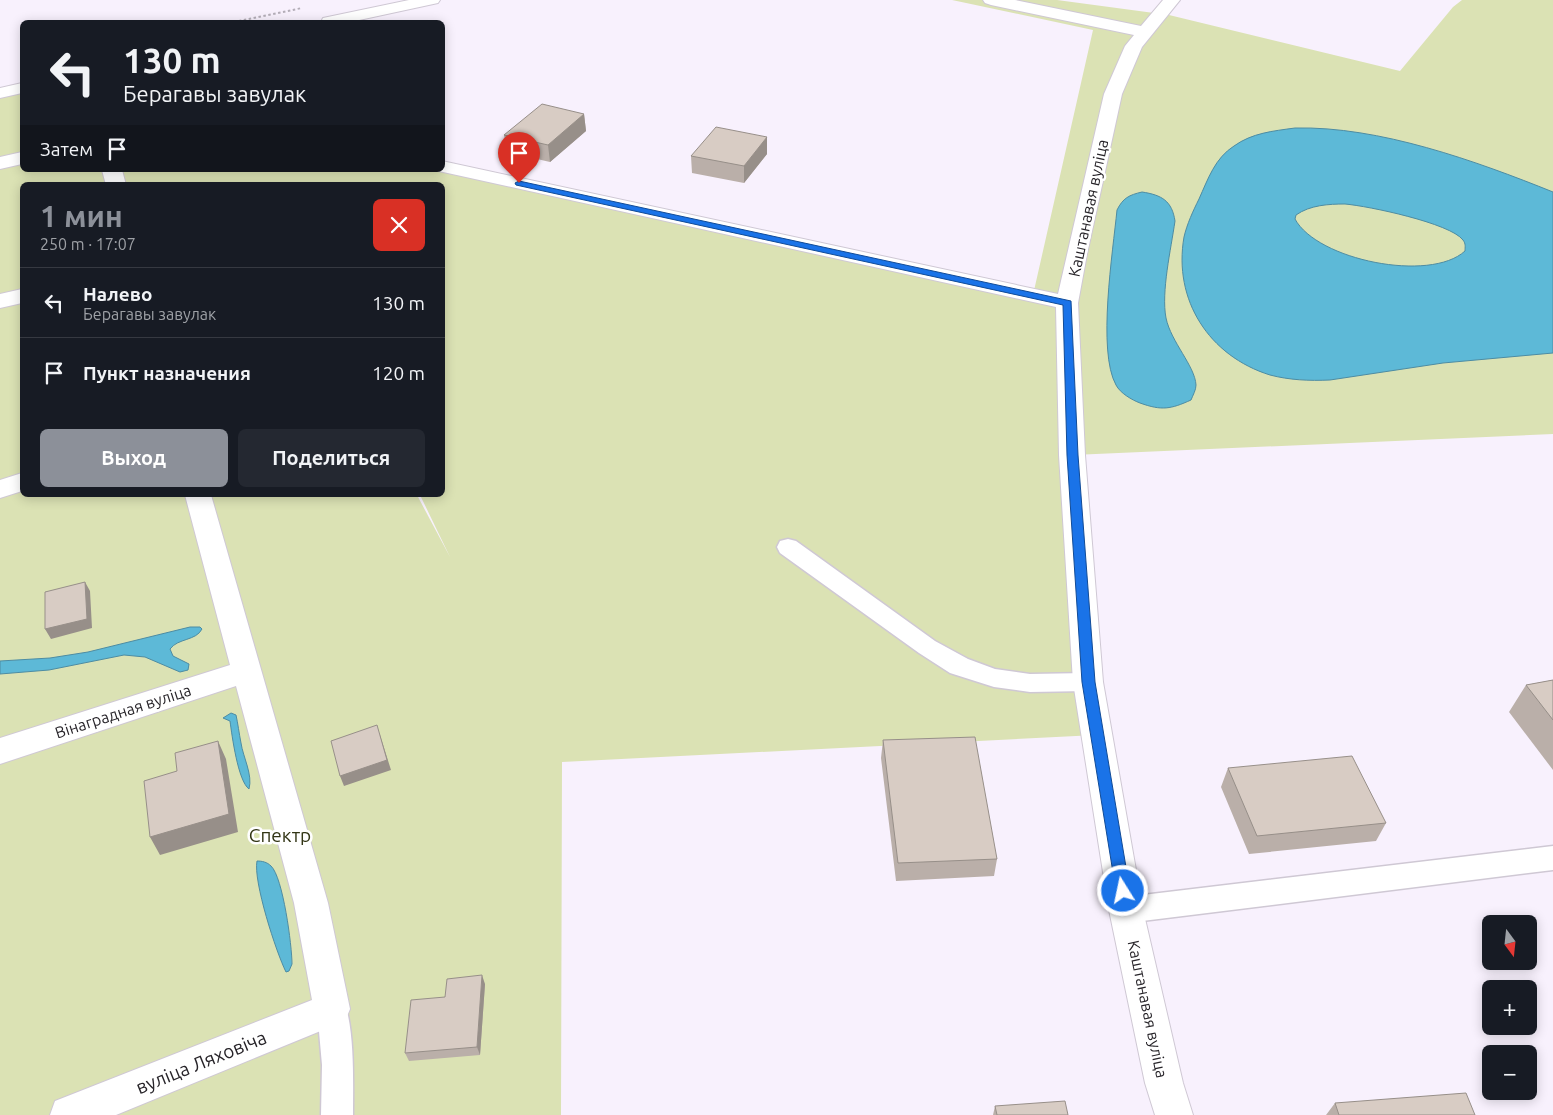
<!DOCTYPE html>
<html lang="ru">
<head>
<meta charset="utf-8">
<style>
  :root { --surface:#171b24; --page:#242831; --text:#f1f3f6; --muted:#9ea1a6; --line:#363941; --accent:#8c9099 }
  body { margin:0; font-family:Ubuntu,sans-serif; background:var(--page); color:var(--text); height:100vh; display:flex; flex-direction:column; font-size:19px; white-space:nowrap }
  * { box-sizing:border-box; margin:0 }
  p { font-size:16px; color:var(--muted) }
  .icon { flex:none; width:28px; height:28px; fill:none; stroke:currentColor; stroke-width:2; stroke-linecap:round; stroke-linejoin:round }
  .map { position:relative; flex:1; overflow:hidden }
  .details { position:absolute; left:20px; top:182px; width:425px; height:315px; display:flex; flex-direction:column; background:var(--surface); border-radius:8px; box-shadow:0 2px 12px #0003 }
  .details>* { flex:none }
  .banner { position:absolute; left:20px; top:20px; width:425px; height:152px; border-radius:8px; box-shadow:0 2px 12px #0003; background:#171b24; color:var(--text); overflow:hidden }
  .needle { width:32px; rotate:165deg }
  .buttons { position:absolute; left:1482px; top:915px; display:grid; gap:10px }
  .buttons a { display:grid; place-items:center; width:55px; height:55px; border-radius:8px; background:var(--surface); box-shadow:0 2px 12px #0003; font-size:25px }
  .pin { position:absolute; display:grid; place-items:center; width:42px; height:42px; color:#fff; margin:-51px -21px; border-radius:50% 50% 50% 0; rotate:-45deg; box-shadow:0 0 5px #0007 }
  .pin .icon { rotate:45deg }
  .me { position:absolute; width:55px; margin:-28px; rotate:350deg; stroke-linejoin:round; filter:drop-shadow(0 0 4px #0008) }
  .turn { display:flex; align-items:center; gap:18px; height:105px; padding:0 20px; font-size:22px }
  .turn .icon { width:65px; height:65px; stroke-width:2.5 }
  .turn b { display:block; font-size:35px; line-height:42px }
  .then { display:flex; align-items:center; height:48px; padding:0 20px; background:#0003; gap:10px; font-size:19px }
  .round { display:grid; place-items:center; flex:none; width:52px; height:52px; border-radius:8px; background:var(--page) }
  .summary { display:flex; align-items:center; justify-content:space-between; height:85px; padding:0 20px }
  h1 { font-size:30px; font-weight:700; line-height:38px; color:var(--accent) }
  .button { display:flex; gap:10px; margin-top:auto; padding:10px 20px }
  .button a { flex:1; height:58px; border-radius:8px; background:var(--accent); color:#fff; font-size:20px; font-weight:700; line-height:58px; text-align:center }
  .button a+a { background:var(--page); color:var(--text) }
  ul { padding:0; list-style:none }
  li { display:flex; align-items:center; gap:15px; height:70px; padding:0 20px; border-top:1px solid var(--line) }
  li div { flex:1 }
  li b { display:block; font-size:19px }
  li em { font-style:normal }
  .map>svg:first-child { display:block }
  .green { fill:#dbe2b4; fill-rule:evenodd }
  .water { fill:#5db9d7; stroke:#4d8ca3; fill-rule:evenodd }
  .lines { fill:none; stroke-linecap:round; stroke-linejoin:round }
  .lane-casing { stroke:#cfc8d4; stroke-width:3 }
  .street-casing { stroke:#cfc8d4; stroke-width:2 }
  .path { stroke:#b4aeb8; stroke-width:2; stroke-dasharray:2.5 2.5; stroke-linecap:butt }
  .lane { fill:#fff; fill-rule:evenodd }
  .street { fill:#fff; fill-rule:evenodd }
  .wall { fill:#baafa9 }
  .shaded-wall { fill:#978f89 }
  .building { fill:#d8ccc4; stroke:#978f89 }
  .route { fill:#1a73e8; stroke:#114b97 }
  .labels { text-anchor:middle; stroke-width:5; stroke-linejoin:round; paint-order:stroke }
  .street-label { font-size:16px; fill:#272429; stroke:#fff }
  .near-park-label { font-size:19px; fill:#323515; stroke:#fff }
  .near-street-label { font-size:19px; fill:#272429; stroke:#fff }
</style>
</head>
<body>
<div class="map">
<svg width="1553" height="1115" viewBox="0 0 1553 1115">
  <rect width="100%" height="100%" fill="#f8f1fd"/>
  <path class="green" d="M952 0H1057L1169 15 1400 71 1453 7 1462 0H1553V434L1073 455 1096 735 562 762 561 1115H0V94L22 89V170H442L1033 295 1093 30ZM22 185H442V495H420L450 557 417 495H22Z"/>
  <path class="water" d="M1295 128C1379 126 1476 161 1553 192V353L1443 363 1330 380C1309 381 1289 380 1270 375 1209 356 1173 300 1184 237 1187 224 1193 211 1199 199 1208 179 1215 158 1234 146 1252 133 1273 131 1295 128ZM1345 204C1368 206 1450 223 1463 240 1466 244 1465 247 1465 251 1430 283 1317 260 1295 219L1296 215C1310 205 1329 204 1345 204Z
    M1142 192C1162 195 1172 201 1175 221 1171 249 1161 292 1166 318 1171 342 1195 366 1196 385 1196 390 1193 395 1191 400 1171 409 1162 411 1140 403 1132 400 1120 393 1116 385 1097 351 1113 251 1117 210 1123 198 1129 195 1142 192Z
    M190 627H200L202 629C196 641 178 638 170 649L173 656 189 664 188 670 180 672 145 657 124 655 49 670 0 674V661L50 658 88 652Z
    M231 713 236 715C238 724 239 733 241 743 243 757 253 775 249 789 238 781 232 736 230 721L223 718Z
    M257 861C262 861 267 862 271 866 283 877 292 946 292 964L289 971 286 972C276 952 253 881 257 861Z"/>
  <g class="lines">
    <defs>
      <path id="lane" d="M788 539 796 541 935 641 968 659 995 669 1030 674 1088 673 1097 675 1100 682 1097 689 1088 691 1030 692 994 687 950 673 919 653 780 553 777 547 780 541Z
        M1553 846V870L1126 923 1116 919 1112 910 1116 901 1126 897Z
        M332 995 343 999C355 1027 353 1083 353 1115H321L322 1065 317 1009 321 999Z"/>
      <path id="street" d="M409 0H440L438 3 350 22H321L323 18Z
        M983 0H1015L1141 26 1163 0H1180L1142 47 1122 94 1087 254 1078 303 1085 455 1103 682 1143 910 1183 1083 1193 1115H1155L1145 1083 1109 910 1073 682 1059 455 1056 307 434 170H442V161L1058 294 1104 94 1125 46 1134 35 991 5 985 3Z
        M22 83V93L0 98V88Z
        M22 152V164L0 169V157Z
        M102 170H122L126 185H106Z
        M22 289V303L0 308V294Z
        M22 473V491L0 498V480Z
        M185 495H211L328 903 350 1009 345 1021 116 1115H50L55 1101 312 1000 294 903 236 686 0 764V738L230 665Z"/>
    </defs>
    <use href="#lane" class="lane-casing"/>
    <use href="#street" class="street-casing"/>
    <path class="path" d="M234 22 302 8"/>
    <use href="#lane" class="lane"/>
    <use href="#street" class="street"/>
  </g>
  <path class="wall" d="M584 114 586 131 550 162 507 152 504 135Z
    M767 137V154L744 183 692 173 691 156Z
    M1553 680V770L1509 712 1526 685Z
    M883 740 997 859 994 876 896 881 881 758Z
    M1228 768 1386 823 1376 841 1249 854 1221 787Z
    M485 984 480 1055 409 1061 405 1053 445 997Z
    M1335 1103 1475 1115H1326Z
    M995 1106 1068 1115H993Z"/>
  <path class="shaded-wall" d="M584 114 586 131 550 162 548 145Z
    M767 137V154L744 183V166Z
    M85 582 90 591 92 628 51 639 45 629Z
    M380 735 391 770 344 786 340 776Z
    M218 741 226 759 238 832 160 855 150 837Z
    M482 975 485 984 480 1055 477 1047Z"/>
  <path class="building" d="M542 104 584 114 548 145 504 135Z
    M716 127 767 137 744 166 691 156Z
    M85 582 87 619 45 629V592Z
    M1553 680V720L1526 685Z
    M377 725 387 760 340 776 331 741Z
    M975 737 997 859 898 863 883 740Z
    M218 741 229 814 150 837 144 781 177 771 175 753Z
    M1352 756 1386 823 1257 836 1228 768Z
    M482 975 477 1047 405 1053 411 1000 445 997 447 979Z
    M1466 1093 1475 1115H1339L1335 1103Z
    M1065 1101 1068 1115H997L995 1106Z"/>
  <path class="route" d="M519 181 1071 301 1078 455 1095 682 1130 891 1128 895 1123 897 1118 895 1116 891 1082 682 1067 455 1063 305 516 185 515 183Z"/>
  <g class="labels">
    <g class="street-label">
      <text transform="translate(1088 208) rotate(-78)" y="6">Каштанавая вуліца</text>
      <text transform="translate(123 711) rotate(-18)" y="6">Вінаградная вуліца</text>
      <text transform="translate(1148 1009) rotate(78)" y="6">Каштанавая вуліца</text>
    </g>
    <g class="near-park-label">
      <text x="280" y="842">Спектр</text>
    </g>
    <g class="near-street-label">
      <text transform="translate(201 1062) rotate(-22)" y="7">вуліца Ляховіча</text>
    </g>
  </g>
</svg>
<div class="buttons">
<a><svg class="needle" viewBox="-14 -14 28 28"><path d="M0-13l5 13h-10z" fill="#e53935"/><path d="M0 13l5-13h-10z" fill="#9ea1a6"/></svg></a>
<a>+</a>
<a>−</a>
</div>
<div class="pin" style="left:519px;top:183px;background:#d93025"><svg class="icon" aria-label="arrive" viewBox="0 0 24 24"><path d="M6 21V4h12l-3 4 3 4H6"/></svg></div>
<svg class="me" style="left:1123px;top:891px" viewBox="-20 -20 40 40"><circle r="17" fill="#1a73e8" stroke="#fff" stroke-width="3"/><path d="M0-11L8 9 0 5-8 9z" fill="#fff"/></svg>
<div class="banner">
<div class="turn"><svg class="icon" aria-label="left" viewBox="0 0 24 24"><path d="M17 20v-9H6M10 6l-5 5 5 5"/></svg><div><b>130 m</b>Берагавы завулак</div></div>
<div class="then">Затем<svg class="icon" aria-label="arrive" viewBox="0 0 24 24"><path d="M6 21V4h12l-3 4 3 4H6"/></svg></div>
</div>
<section class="details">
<div class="summary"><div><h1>1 мин</h1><p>250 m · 17:07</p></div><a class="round" style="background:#d93025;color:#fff"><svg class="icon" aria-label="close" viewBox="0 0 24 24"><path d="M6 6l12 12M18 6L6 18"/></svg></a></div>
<ul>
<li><svg class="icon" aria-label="left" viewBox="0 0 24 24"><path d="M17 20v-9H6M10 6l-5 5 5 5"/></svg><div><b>Налево</b><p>Берагавы завулак</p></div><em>130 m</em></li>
<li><svg class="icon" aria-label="arrive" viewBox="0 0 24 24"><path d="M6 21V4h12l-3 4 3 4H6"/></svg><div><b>Пункт назначения</b></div><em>120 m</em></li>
</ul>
<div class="button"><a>Выход</a><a>Поделиться</a></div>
</section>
</div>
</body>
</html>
